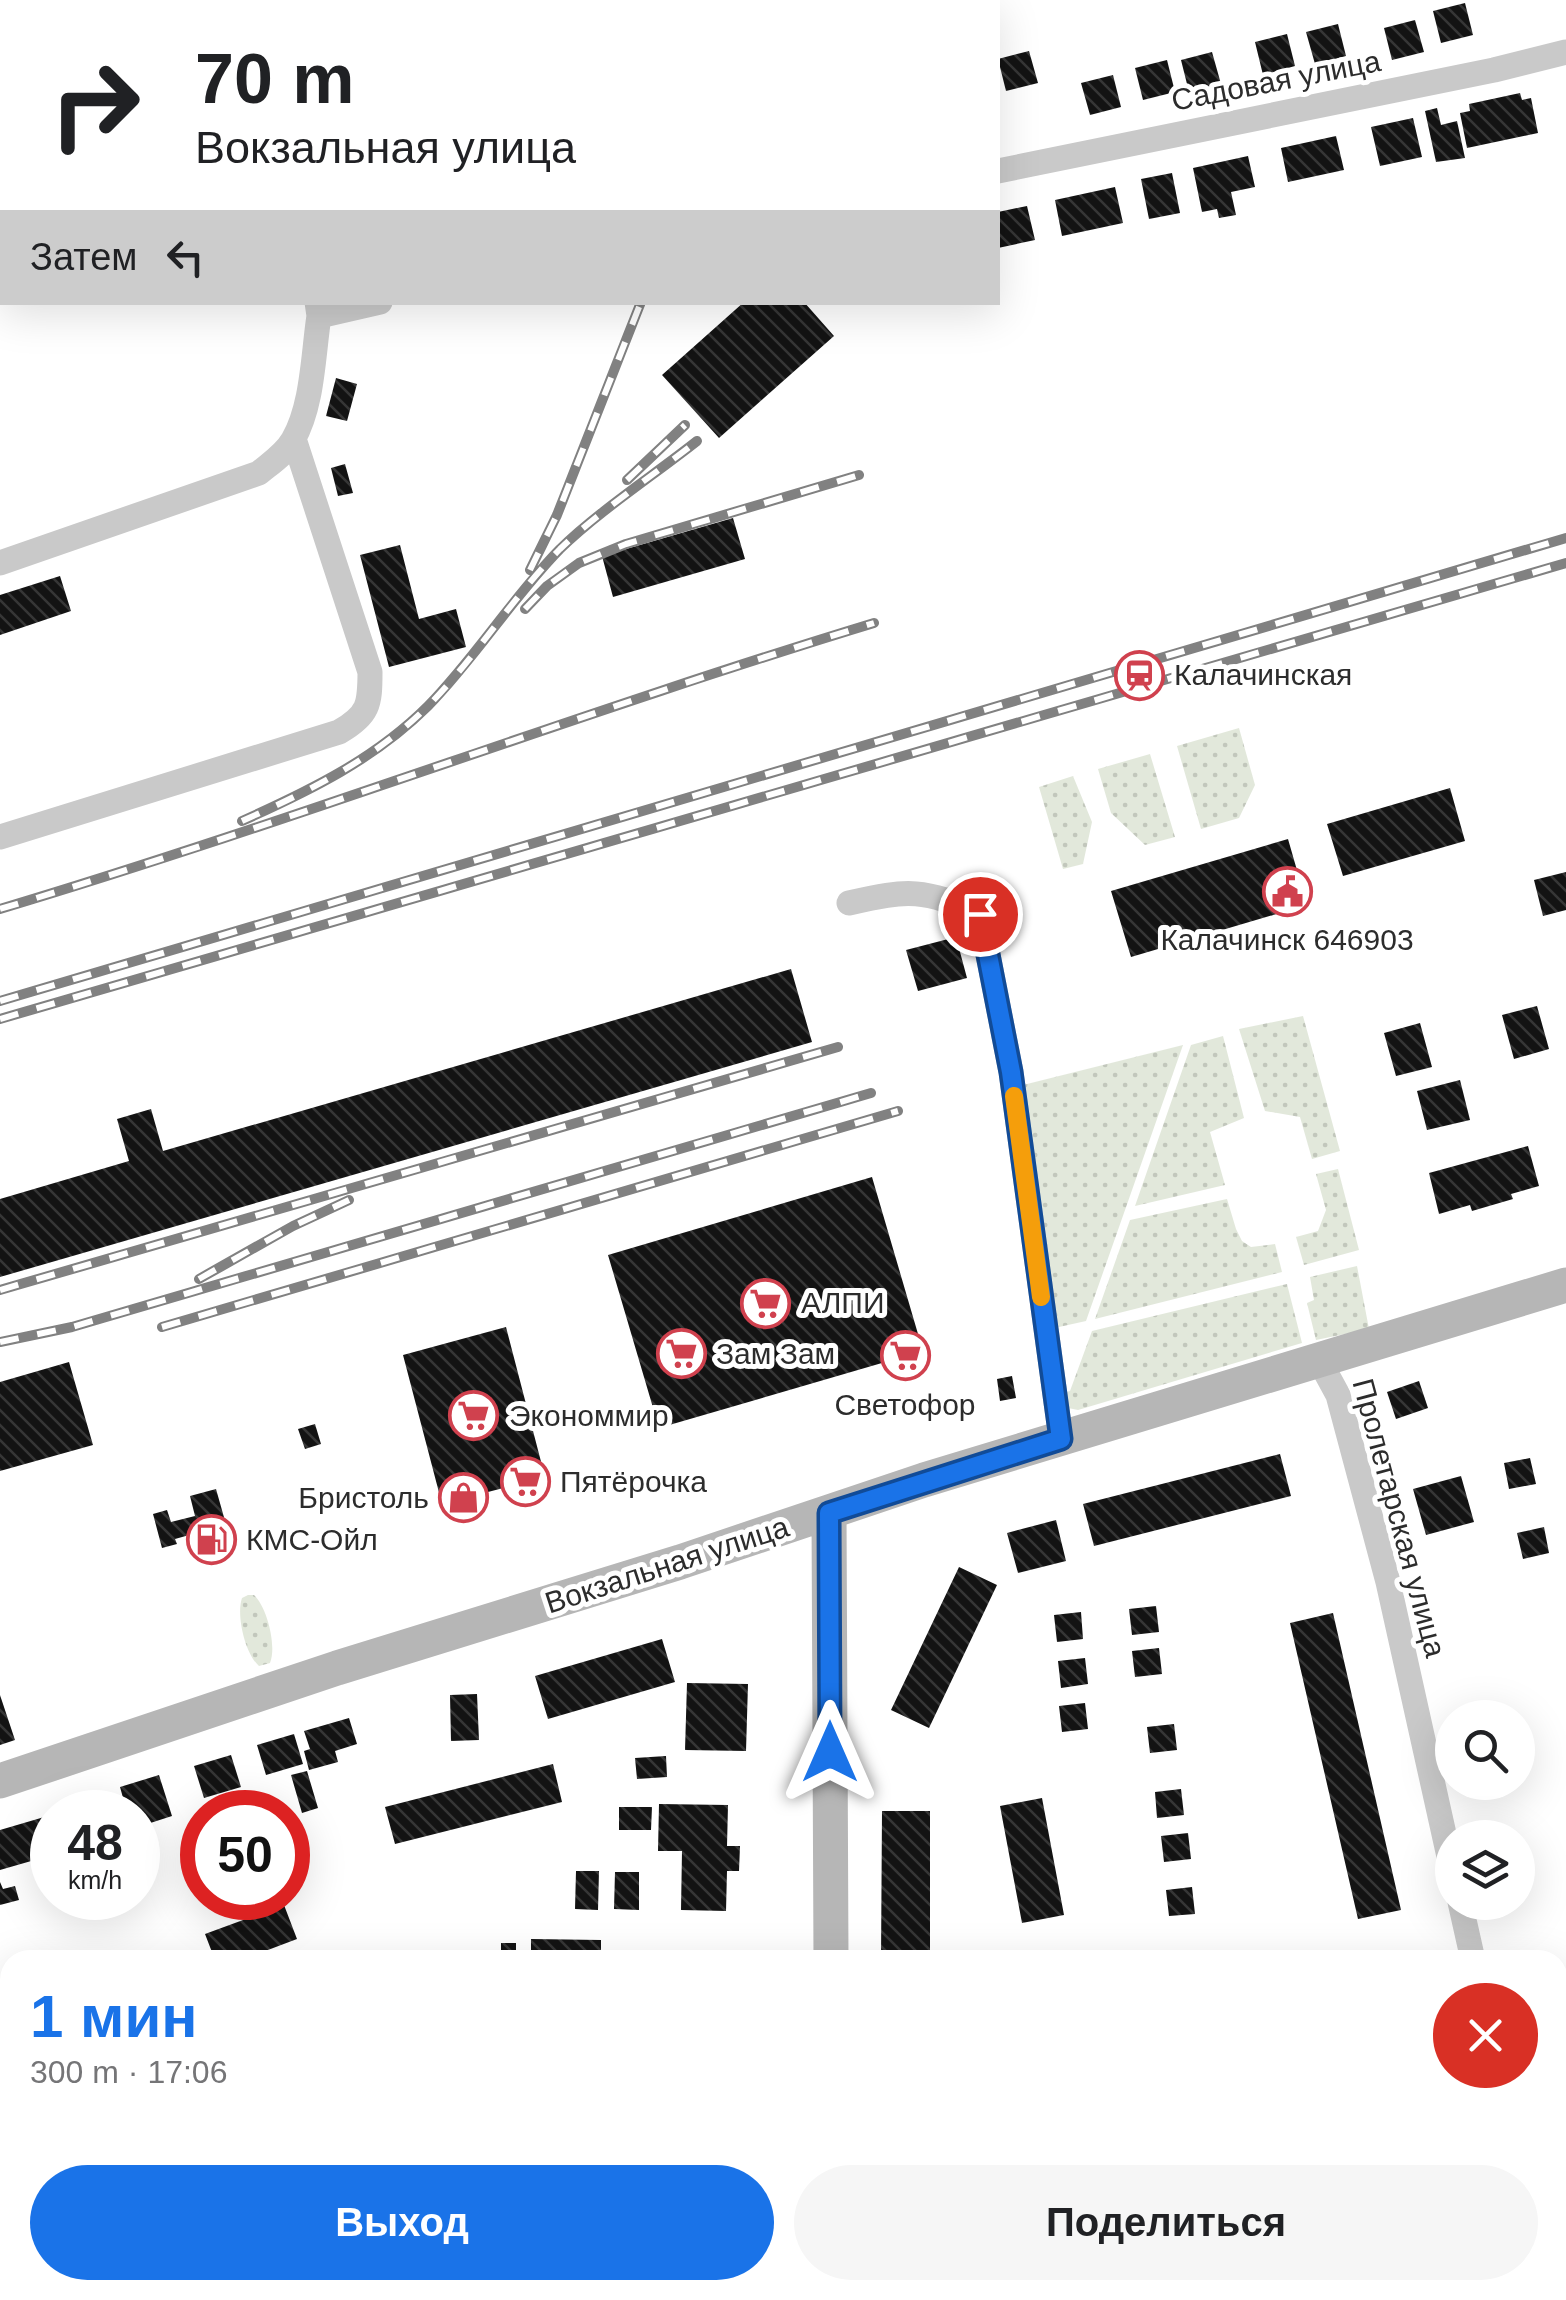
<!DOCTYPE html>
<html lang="ru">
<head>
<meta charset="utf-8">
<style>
  :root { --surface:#fff; --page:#f6f6f6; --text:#202124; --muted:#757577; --accent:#1a73e8 }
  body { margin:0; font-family:Helvetica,sans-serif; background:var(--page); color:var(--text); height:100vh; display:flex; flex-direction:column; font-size:38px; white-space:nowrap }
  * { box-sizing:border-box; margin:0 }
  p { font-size:32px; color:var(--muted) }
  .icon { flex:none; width:55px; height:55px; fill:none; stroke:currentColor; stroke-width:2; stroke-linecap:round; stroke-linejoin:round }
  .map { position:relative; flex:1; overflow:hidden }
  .drawer { position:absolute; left:0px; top:1950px; width:1568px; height:350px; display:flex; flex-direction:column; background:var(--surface); border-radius:30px 30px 0 0; box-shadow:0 10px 40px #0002 }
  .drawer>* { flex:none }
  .top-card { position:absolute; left:0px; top:0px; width:1000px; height:305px; box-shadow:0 10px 40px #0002; background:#fff; color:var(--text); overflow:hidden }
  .fabs { position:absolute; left:1435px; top:1700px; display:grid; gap:20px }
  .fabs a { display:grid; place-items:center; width:100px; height:100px; border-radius:50%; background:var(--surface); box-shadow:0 10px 40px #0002; font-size:50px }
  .speed { position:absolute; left:30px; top:1790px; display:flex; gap:20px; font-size:50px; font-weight:700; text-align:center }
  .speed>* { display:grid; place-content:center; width:130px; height:130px; border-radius:50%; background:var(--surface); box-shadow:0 10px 40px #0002; line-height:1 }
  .speed small { font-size:25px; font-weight:400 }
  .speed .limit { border:15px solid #d22; background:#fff; color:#111 }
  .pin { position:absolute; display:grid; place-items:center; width:85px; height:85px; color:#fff; margin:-42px; border:5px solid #fff; border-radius:50%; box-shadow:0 2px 10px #0007 }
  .me { position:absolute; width:110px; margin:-55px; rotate:0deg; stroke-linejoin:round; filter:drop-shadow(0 0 8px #0008) }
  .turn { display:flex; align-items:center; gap:35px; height:210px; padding:0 30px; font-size:45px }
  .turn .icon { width:130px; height:130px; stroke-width:2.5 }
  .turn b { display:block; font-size:70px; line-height:85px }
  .then { display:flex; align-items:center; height:95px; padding:0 30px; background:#0003; gap:20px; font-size:38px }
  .round { display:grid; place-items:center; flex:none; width:105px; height:105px; border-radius:52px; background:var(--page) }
  .summary { display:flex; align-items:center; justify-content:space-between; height:170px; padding:0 30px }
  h1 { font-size:60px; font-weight:700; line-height:75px; color:var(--accent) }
  .button { display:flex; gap:20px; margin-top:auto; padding:20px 30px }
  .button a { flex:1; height:115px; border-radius:60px; background:var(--accent); color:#fff; font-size:40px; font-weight:700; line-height:115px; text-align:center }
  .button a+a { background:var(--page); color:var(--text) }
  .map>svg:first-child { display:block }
  .grass { fill:url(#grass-dots) }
  .building { fill:url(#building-back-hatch) }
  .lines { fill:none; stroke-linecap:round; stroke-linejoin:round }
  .minor { stroke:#c9c9c9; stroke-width:25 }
  .tertiary { stroke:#c9c9c9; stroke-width:32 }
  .secondary { stroke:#b6b6b6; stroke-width:35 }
  .rail-casing { stroke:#818181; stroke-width:10 }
  .rail { stroke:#fff; stroke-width:6; stroke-dasharray:19; stroke-linecap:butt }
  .route-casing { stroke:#114b97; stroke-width:25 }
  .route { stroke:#1a73e8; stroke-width:18 }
  .slow { stroke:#f59e0b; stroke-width:18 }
  .labels { text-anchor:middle; stroke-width:10; stroke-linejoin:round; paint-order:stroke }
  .street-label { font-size:30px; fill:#2c2c2c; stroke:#fff }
  .poi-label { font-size:30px; fill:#2c2c2c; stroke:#fff; text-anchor:start }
</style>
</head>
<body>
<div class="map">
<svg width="1566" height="2300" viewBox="0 0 1566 2300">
  <defs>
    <pattern id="grass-dots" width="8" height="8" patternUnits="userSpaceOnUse" patternTransform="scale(2.5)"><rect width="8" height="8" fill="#e2e8db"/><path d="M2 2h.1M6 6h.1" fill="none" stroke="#c2c7bc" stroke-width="1.8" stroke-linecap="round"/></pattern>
    <pattern id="building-back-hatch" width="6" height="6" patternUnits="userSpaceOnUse" patternTransform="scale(2.5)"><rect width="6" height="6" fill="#131313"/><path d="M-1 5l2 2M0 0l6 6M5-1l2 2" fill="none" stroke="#363636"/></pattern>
  </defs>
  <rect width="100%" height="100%" fill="#fff"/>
  <path class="grass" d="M1239 728 1255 785 1239 818 1201 829 1177 746Z
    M1150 754 1175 837 1145 845 1111 813 1098 769Z
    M1073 776 1092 822 1083 864 1063 869 1039 787Z
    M1303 1016 1340 1151 1312 1159 1300 1117 1265 1111 1239 1029Z
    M1223 1036 1244 1118 1210 1132 1225 1185 1135 1206 1191 1045Z
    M1183 1045 1086 1321 1050 1329 1019 1086Z
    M1338 1169 1359 1250 1304 1265 1296 1237 1318 1231 1326 1210 1316 1174Z
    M1227 1199 1236 1229 1242 1241 1251 1247 1275 1244 1282 1272 1095 1319 1130 1220Z
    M1357 1266 1369 1329 1316 1340 1307 1303 1314 1300 1310 1277Z
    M1287 1284 1302 1343 1078 1410 1068 1408 1059 1394 1070 1391 1092 1331Z
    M248 1595H254C267 1607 277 1646 270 1663L259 1666C245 1654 236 1615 242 1598Z"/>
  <path class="building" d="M1465 3 1473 35 1441 43 1433 11Z
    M1415 20 1424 52 1392 60 1384 28Z
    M1338 24 1346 56 1315 64 1306 32Z
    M1287 34 1295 66 1263 75 1255 42Z
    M1029 51 1038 83 1006 91 998 59Z
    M1212 52 1221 84 1189 92 1181 60Z
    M1167 60 1175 92 1143 100 1135 68Z
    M1113 75 1121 107 1090 115 1081 83Z
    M1520 93 1522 100 1531 98 1538 133 1467 148 1460 113 1470 111 1469 104Z
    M1437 108 1441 125 1457 121 1465 158 1436 162 1425 111Z
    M1413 118 1422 157 1380 166 1371 127Z
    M1336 136 1344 170 1288 182 1281 148Z
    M1248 156 1255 187 1231 192 1236 215 1219 218 1217 209 1202 212 1193 168Z
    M1172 173 1180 213 1149 219 1141 179Z
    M1115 187 1123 223 1062 236 1055 200Z
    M1027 206 1035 240 998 248V212Z
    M744 302H804L834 336 719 438 662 375Z
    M336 378 357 384 347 421 326 416Z
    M345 464 353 493 338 496 331 468Z
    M733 518 745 559 613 597 602 556Z
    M400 545 419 619 456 609 466 647 389 667 360 555Z
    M60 576 71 611 0 635V595Z
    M1450 788 1465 841 1343 876 1327 824Z
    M1288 839 1307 905 1131 957 1111 891Z
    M1566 872V910L1543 916 1534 880Z
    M956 937 967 978 918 991 906 950Z
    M791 969 812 1042 0 1277V1199L129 1161 117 1119 151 1109 163 1151Z
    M1537 1006 1549 1049 1514 1059 1502 1015Z
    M1420 1023 1432 1067 1396 1076 1384 1033Z
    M1460 1080 1470 1120 1427 1130 1417 1091Z
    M1528 1146 1539 1186 1511 1194 1513 1199 1472 1211 1470 1205 1439 1214 1429 1173Z
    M872 1177 923 1351 659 1428 608 1255Z
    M506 1327 545 1477 442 1504 403 1355Z
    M69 1362 93 1445 0 1471V1382Z
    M1012 1376 1016 1398 1000 1401 997 1379Z
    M1419 1381 1428 1408 1396 1419 1387 1392Z
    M315 1424 321 1444 305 1449 298 1429Z
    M1280 1454 1291 1496 1094 1546 1083 1504Z
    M1530 1458 1536 1484 1509 1489 1504 1463Z
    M1461 1476 1474 1522 1426 1535 1413 1489Z
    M216 1489 231 1542 204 1549 200 1532 175 1539 177 1544 162 1548 153 1514 167 1510 171 1522 195 1516 190 1496Z
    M1056 1520 1066 1561 1018 1573 1007 1533Z
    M1544 1527 1549 1553 1523 1559 1517 1533Z
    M959 1567 997 1585 929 1728 891 1710Z
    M1156 1606 1159 1632 1132 1635 1129 1609Z
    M1081 1612 1083 1639 1057 1642 1054 1615Z
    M1333 1613 1401 1910 1358 1919 1290 1623Z
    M662 1639 675 1682 548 1719 535 1676Z
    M1159 1648 1162 1674 1135 1677 1132 1651Z
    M1085 1658 1088 1684 1061 1688 1058 1661Z
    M687 1683 748 1684 746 1751 685 1750Z
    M477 1694 479 1740 451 1741 450 1695Z
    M0 1695 15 1740 0 1745Z
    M1085 1703 1088 1729 1062 1732 1059 1706Z
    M349 1718 357 1744 335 1751 338 1762 309 1770 304 1751 310 1749 304 1731Z
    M1174 1724 1177 1750 1150 1753 1147 1727Z
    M294 1734 303 1764 266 1775 257 1745Z
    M231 1755 241 1787 204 1798 194 1766Z
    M666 1756 667 1777 637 1779 635 1758Z
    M553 1764 562 1802 395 1844 385 1807Z
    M307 1771 318 1808 302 1813 291 1775Z
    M159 1775 172 1816 138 1827V1812H127L120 1787Z
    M1181 1789 1184 1815 1157 1818 1155 1792Z
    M1042 1798 1064 1915 1022 1923 1000 1806Z
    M659 1804 728 1805 727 1846H740L739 1871H727L726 1911 681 1910 682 1851H658Z
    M619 1807H652L651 1830H619Z
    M882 1811H930V1960H881Z
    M51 1815 52 1855 0 1870V1830Z
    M1188 1833 1191 1859 1164 1862 1161 1836Z
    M576 1871H599L598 1910 575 1909Z
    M615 1872H639V1910L614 1909Z
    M0 1882 3 1889 15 1886 19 1900 0 1905Z
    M1192 1887 1195 1914 1169 1916 1166 1890Z
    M284 1905 297 1939 241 1960H215L205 1934Z
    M531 1939 601 1940V1960H531Z
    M501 1943H516V1960H501Z
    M277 2290H321L325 2300H281Z
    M694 2290H741V2300H695Z
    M890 2290H938L939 2300H890Z
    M1030 2290H1068L1069 2299 1031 2300Z
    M1216 2290H1261L1263 2296 1250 2300H1219Z"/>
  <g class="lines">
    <path class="minor" d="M279 0V2
      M781 0 782 2
      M0 2 6 0
      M415 2 423 0
      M998 171 1494 70 1566 52
      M319 316 380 302
      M0 563 259 473C271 463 285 454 293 440 313 405 313 355 319 316L317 302
      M0 837 339 732C369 715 370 704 370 672L294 439
      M849 903C909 889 924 889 980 914L1011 1072 1061 1439
      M1319 1360 1338 1395 1388 1582 1452 1870
      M1460 1902 1473 1960
      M1558 2002 1566 2000
      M0 2208 10 2234
      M32 2290 35 2300
      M1555 2290 1558 2300"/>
    <path class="tertiary" d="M1558 2268 1566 2266
      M1457 2300 1489 2290"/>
    <path class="secondary" d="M829 1513 831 1960
      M0 1781 337 1668 680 1562 924 1480 1566 1285
      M833 2290V2300"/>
    <defs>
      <path id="rail" d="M627 480 685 425
        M530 570 557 515 641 302
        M525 609 547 586 579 563 626 544 859 475
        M242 821C309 791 375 759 428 706 476 657 512 598 560 549 599 511 654 475 697 441
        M0 909C294 821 581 712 874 623
        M0 1001 1566 538
        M0 1019 1566 563
        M199 1279 293 1226 349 1200
        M0 1290 838 1047
        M162 1327 898 1111
        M0 1342 72 1327 871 1093"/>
    </defs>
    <use href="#rail" class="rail-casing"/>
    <use href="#rail" class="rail"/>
  </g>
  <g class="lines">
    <defs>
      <path id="route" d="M830 1752 829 1513 1061 1439 1011 1072 980 914"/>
    </defs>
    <use href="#route" class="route-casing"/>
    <use href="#route" class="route"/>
    <path class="slow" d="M1014 1096 1041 1297"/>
  </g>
  <defs>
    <symbol id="station-ring" viewBox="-11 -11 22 22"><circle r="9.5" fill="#fff" stroke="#d0414e" stroke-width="1.5"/><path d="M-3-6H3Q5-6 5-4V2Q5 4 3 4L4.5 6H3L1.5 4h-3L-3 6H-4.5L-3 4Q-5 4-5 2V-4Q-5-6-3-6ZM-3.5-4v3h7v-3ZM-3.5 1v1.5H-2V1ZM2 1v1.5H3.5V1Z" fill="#d0414e"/></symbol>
    <symbol id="civic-ring" viewBox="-11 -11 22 22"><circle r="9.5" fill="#fff" stroke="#d0414e" stroke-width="1.5"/><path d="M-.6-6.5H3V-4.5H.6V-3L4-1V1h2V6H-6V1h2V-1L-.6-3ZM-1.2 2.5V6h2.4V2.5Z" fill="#d0414e"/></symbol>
    <symbol id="supermarket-ring" viewBox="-11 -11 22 22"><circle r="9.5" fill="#fff" stroke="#d0414e" stroke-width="1.5"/><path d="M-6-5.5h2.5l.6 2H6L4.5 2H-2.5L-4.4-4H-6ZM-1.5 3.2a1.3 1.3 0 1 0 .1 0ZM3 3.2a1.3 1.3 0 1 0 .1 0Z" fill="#d0414e"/></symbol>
    <symbol id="shop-ring" viewBox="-11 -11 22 22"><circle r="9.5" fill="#fff" stroke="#d0414e" stroke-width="1.5"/><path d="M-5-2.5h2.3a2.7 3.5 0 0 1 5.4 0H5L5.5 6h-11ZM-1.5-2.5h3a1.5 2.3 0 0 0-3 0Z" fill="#d0414e"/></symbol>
    <symbol id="fuel-ring" viewBox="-11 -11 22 22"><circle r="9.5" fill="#fff" stroke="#d0414e" stroke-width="1.5"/><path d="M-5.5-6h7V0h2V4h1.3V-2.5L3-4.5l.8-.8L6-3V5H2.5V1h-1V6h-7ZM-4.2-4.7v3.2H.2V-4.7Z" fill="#d0414e"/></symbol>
  </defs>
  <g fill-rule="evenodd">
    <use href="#station-ring" x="1112" y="648" width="55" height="55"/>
    <use href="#civic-ring" x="1260" y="864" width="55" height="55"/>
    <use href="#supermarket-ring" x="738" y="1276" width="55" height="55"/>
    <use href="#supermarket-ring" x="654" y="1326" width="55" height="55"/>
    <use href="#supermarket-ring" x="878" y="1328" width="55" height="55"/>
    <use href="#supermarket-ring" x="446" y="1388" width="55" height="55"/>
    <use href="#supermarket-ring" x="498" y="1454" width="55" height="55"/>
    <use href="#shop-ring" x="436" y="1470" width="55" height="55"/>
    <use href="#fuel-ring" x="184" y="1512" width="55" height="55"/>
  </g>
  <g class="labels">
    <g class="street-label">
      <text transform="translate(1276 81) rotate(-11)" y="10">Садовая улица</text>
      <text transform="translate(1399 1518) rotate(75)" y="10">Пролетарская улица</text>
      <text transform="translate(667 1565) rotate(-18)" y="10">Вокзальная улица</text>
    </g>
    <g class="poi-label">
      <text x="1174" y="685">Калачинская</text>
      <text x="1287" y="950" text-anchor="middle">Калачинск 646903</text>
      <text x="801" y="1313">АЛПИ</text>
      <text x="716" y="1364">Зам Зам</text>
      <text x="905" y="1415" text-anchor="middle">Светофор</text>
      <text x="509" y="1426">Экономмир</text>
      <text x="560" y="1492">Пятёрочка</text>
      <text x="429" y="1508" text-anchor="end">Бристоль</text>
      <text x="246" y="1550">КМС-Ойл</text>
    </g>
  </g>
</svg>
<div class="fabs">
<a><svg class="icon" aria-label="search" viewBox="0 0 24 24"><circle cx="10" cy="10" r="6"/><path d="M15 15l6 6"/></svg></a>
<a><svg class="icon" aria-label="layers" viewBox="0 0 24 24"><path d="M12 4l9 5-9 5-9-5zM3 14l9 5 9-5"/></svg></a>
</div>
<div class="speed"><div>48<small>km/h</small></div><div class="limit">50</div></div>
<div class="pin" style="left:980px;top:914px;background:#d93025"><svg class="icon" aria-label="arrive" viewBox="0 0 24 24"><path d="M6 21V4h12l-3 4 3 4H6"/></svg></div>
<svg class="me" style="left:830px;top:1752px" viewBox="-20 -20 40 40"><path d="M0-17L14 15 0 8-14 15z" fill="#1a73e8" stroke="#fff" stroke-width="4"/></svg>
<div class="top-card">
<div class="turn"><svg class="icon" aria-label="right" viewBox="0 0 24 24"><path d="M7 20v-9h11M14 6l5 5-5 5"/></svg><div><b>70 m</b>Вокзальная улица</div></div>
<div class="then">Затем<svg class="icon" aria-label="left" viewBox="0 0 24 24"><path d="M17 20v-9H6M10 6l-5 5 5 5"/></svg></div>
</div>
<section class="drawer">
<div class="summary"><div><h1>1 мин</h1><p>300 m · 17:06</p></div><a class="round" style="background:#d93025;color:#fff"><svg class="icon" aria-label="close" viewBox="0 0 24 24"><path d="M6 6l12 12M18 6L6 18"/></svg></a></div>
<div class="button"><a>Выход</a><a>Поделиться</a></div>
</section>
</div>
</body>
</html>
